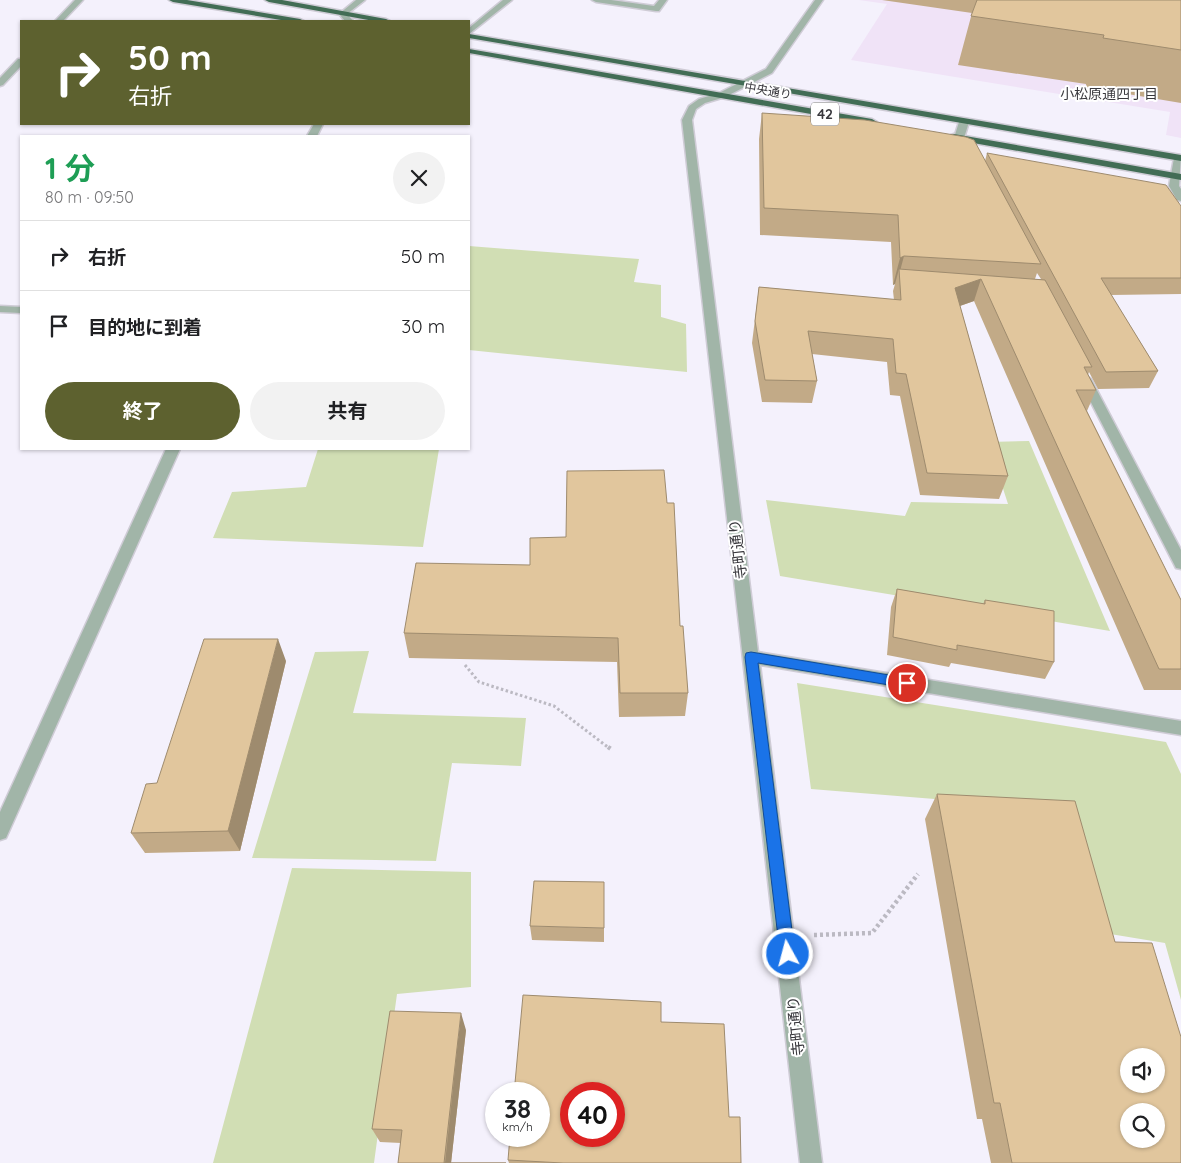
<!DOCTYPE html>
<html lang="ja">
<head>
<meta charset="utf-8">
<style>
  :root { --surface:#fff; --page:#f2f2f2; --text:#202124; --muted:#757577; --line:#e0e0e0; --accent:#5d612f }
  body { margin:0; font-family:Quicksand,"Noto Sans JP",sans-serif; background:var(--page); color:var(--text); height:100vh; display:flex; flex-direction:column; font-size:19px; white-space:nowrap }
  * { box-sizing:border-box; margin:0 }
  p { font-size:16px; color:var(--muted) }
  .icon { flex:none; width:28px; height:28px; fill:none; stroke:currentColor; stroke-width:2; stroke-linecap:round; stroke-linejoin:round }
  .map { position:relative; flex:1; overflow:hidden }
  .drawer { position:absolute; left:20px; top:135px; width:450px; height:315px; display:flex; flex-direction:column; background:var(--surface); border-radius:0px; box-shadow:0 1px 4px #0004 }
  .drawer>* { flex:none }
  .banner { position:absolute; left:20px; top:20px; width:450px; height:105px; border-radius:0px; box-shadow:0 1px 4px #0004; background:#5d612f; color:#fff; overflow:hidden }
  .tools { position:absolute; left:1120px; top:1048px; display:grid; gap:10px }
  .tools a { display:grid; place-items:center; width:45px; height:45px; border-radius:50%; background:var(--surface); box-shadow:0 1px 4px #0004; font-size:25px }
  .speed { position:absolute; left:485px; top:1082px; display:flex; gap:10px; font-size:25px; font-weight:700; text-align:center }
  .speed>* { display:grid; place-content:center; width:65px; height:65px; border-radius:50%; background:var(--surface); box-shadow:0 1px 4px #0004; line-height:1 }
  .speed small { font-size:12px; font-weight:400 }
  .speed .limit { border:8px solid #d22; background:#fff; color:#111 }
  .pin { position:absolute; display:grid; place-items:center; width:42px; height:42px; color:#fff; margin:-21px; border:2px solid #fff; border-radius:50%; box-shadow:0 1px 5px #0007 }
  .me { position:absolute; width:55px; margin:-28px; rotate:353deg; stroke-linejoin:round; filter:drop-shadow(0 0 4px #0008) }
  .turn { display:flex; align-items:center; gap:18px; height:105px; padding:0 25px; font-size:22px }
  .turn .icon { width:65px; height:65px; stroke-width:2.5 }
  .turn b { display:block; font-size:35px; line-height:42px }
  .round { display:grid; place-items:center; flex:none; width:52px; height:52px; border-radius:26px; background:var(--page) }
  .summary { display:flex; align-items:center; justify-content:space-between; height:85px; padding:0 25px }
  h1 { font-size:30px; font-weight:700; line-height:38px; color:#1e9e55 }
  .primary-button { display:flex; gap:10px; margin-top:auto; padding:10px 25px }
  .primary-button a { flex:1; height:58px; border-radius:30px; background:var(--accent); color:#fff; font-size:20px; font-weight:700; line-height:58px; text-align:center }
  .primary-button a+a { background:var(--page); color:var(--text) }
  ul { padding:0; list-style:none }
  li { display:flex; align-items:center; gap:15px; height:70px; padding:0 25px; border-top:1px solid var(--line) }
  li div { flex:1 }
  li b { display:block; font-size:19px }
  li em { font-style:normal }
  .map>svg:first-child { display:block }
  .medical { fill:#f0e3f7 }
  .green { fill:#d1deb4 }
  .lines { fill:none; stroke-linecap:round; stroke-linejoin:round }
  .minor-casing { stroke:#cfccd6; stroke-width:3 }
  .highway-casing { stroke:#cfccd6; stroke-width:3 }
  .path-far1 { stroke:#bbb9c2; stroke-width:3; stroke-dasharray:2.5 2.5; stroke-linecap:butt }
  .path { stroke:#bbb9c2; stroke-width:4.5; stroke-dasharray:3 3; stroke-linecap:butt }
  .minor { fill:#a1b5a8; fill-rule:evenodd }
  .highway { fill:#426d55; fill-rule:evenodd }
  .wall { fill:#c2aa87; fill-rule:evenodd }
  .shaded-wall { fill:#9e8b6e }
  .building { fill:#e1c69d; stroke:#9e8b6e; fill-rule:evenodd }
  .route { fill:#1a73e8; stroke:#114b97 }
  .labels { text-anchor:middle; stroke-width:4; stroke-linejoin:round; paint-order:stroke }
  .far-street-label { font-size:12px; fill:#39383d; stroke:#fff }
  .far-neighbourhood-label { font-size:14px; fill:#39383d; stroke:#fff }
  .shield { fill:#fff; stroke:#747477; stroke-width:1 }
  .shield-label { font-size:14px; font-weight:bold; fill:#39383d }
  .street-label { font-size:15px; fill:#39383d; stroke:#fff }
</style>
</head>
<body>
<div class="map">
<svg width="1181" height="1163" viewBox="0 0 1181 1163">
  <rect width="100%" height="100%" fill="#f4f1fc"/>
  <path class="medical" d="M859 0H1181V138L1166 135 1170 112 851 60 887 4Z"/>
  <path class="green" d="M469 246 639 259 634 282 661 285V317L686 324 687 372 469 350Z
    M1029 441 1110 631 780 576 766 500 905 516 911 502 1008 504 988 442Z
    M318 449H439L423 547 213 538 232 492 306 487Z
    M369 651 353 713 526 718 521 766 452 763 436 861 252 858 315 652Z
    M797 683 1166 742 1181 774V1000L1165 943 1098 932 1072 810 811 789Z
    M292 868 471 872V987L397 994 374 1163H213Z"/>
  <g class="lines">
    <defs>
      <path id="minor" d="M75 0H83L63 21H55Z
        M356 0H365L347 14 353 21H345L339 14Z
        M503 0H512L469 34V28Z
        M592 0H611L654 6 659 0H667L659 11H656L596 2Z
        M815 0H823L772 73 725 97 705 103 696 109 692 120 758 652 1181 721V735L760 665 822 1163H800L682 120 689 106 699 99 719 93 766 69Z
        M18 59H21V66L3 85 0 86V78Z
        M964 119 969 122 964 138 972 152 967 155 964 154 954 138 959 122Z
        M314 124H323L317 136H307Z
        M1179 155 1181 156 1179 186 1181 189V201L1177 200 1169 186 1174 158Z
        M0 306 21 307V313L0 312Z
        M1085 375 1091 379 1181 550V569L1176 568 1174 564 1079 379Z
        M166 449H180L6 838 0 840V812Z"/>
      <path id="highway" d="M169 0H187L300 19 304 21H287L173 2Z
        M265 0H282L386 19 390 21H374L269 2Z
        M469 34 1181 155V161L469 38Z
        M469 49 872 119 877 122 872 125 469 53Z
        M954 134 1181 174V180L951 139V135Z"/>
    </defs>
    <use href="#minor" class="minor-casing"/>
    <use href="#highway" class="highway-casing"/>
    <path class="path-far1" d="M465 665 479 682 554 706 609 748"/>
    <path class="path" d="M608 747 611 749
      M814 935 872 933 918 874"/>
    <use href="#minor" class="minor"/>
    <use href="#highway" class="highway"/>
  </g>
  <path class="wall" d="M882 0H1181V103L1086 87V84L958 65 972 13Z
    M762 113 985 161 987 153 1181 206V294L1111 295 1158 371 1149 388 1098 389 1089 372 1088 375 1096 390 1087 411 1181 600V690H1144L974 301 960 306 1008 476 999 499 920 495 900 396 890 395 887 362 812 354 817 381 812 403 762 402 752 343 759 287 894 300 893 291 895 284 893 285 891 242 760 235 759 139ZM1037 273 1041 279H1035Z
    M667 503 680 626 688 693 685 716 619 717 617 662 409 658 404 633 530 565 566 537Z
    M897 589 983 604 985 600 1054 662 1045 679 951 663 949 667 887 655 891 607Z
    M286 661 240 851 145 853 131 833 157 783Z
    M937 794 1115 942 1181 1163H991L982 1119H977L925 819Z
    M530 926 604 928V942L532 940Z
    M661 1022 729 1117 741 1163H509L508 1160Z
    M466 1030 451 1163H398L401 1143 380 1142 372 1129Z"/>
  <path class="shaded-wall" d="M904 256 899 275V269L895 284 893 285 900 258Z
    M981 279 974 301 948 310 955 288Z
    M278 639 286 661 240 851 228 831Z
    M461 1013 466 1030 451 1163H445Z"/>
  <path class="building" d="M977 0H1181V50L1103 38 1104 35 971 16Z
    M762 113 865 120 966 137 974 140 1041 264 904 256 900 258 898 215 764 208Z
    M987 153 1166 185 1181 206V278H1101L1158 371 1106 372Z
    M899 269 1045 280 1092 367H1084L1096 390H1076L1181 600V669H1159L981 279 955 288 1008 476 927 473 906 374 896 373 893 339 808 331 817 381 765 380 755 321 759 287 901 300Z
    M664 470 667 503H674L680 626H683L688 693H620L618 638 404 633 416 563 530 565V538L566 537 567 471Z
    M897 589 985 604V600L1054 611V662L957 645V650L893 637Z
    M204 639H278L228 831 131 833 146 784 157 783Z
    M937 794 1075 801 1115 942 1152 943 1181 1037V1163H1012L1000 1103H994ZM1129 1056H1156V1084H1129ZM1129 1111H1156V1139H1129Z
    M534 881 604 882V928L530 926Z
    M523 995 661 1002V1022L724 1024 729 1117H740L741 1163H563L508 1160 510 1136H539V1094H514ZM571 1094H614V1136H571Z
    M390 1011 461 1013 444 1163H506H398L402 1130 372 1129Z"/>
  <path class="route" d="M751 652 907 678 911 679 913 683 911 686 907 688 758 663 795 954 793 960 788 962 783 960 780 954 745 657 746 653Z"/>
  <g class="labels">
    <g class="far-street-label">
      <text transform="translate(768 91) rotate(10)" y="4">中央通り</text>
    </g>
    <g class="far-neighbourhood-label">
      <text x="1109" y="99">小松原通四丁目</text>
    </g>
    <rect class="shield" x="811" y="102.5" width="28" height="23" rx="4"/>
    <g class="shield-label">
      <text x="825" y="119">42</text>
    </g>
    <g class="street-label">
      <text transform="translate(738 549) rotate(-97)" y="5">寺町通り</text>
      <text transform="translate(796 1026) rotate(-96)" y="5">寺町通り</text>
    </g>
  </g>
</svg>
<div class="tools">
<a><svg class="icon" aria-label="sound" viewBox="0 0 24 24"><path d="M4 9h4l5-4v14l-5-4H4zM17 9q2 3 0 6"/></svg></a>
<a><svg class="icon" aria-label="search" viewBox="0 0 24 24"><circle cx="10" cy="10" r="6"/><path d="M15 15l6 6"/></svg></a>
</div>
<div class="speed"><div>38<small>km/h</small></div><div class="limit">40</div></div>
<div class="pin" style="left:907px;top:683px;background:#d93025"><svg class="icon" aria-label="arrive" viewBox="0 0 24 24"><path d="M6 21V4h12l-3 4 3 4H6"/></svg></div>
<svg class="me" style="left:788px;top:954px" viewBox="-20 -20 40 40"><circle r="17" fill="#1a73e8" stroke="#fff" stroke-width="3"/><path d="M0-11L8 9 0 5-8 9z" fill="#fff"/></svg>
<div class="banner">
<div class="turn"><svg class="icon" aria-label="right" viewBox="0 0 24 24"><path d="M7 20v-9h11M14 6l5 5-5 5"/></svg><div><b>50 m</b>右折</div></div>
</div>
<section class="drawer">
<div class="summary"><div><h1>1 分</h1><p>80 m · 09:50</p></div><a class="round"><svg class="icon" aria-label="close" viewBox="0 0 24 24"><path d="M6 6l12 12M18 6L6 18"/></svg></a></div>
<ul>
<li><svg class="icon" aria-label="right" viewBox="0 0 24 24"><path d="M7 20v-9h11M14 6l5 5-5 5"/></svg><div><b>右折</b></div><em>50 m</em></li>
<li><svg class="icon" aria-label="arrive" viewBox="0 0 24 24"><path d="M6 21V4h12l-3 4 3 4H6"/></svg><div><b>目的地に到着</b></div><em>30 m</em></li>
</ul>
<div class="primary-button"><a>終了</a><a>共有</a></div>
</section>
</div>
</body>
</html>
